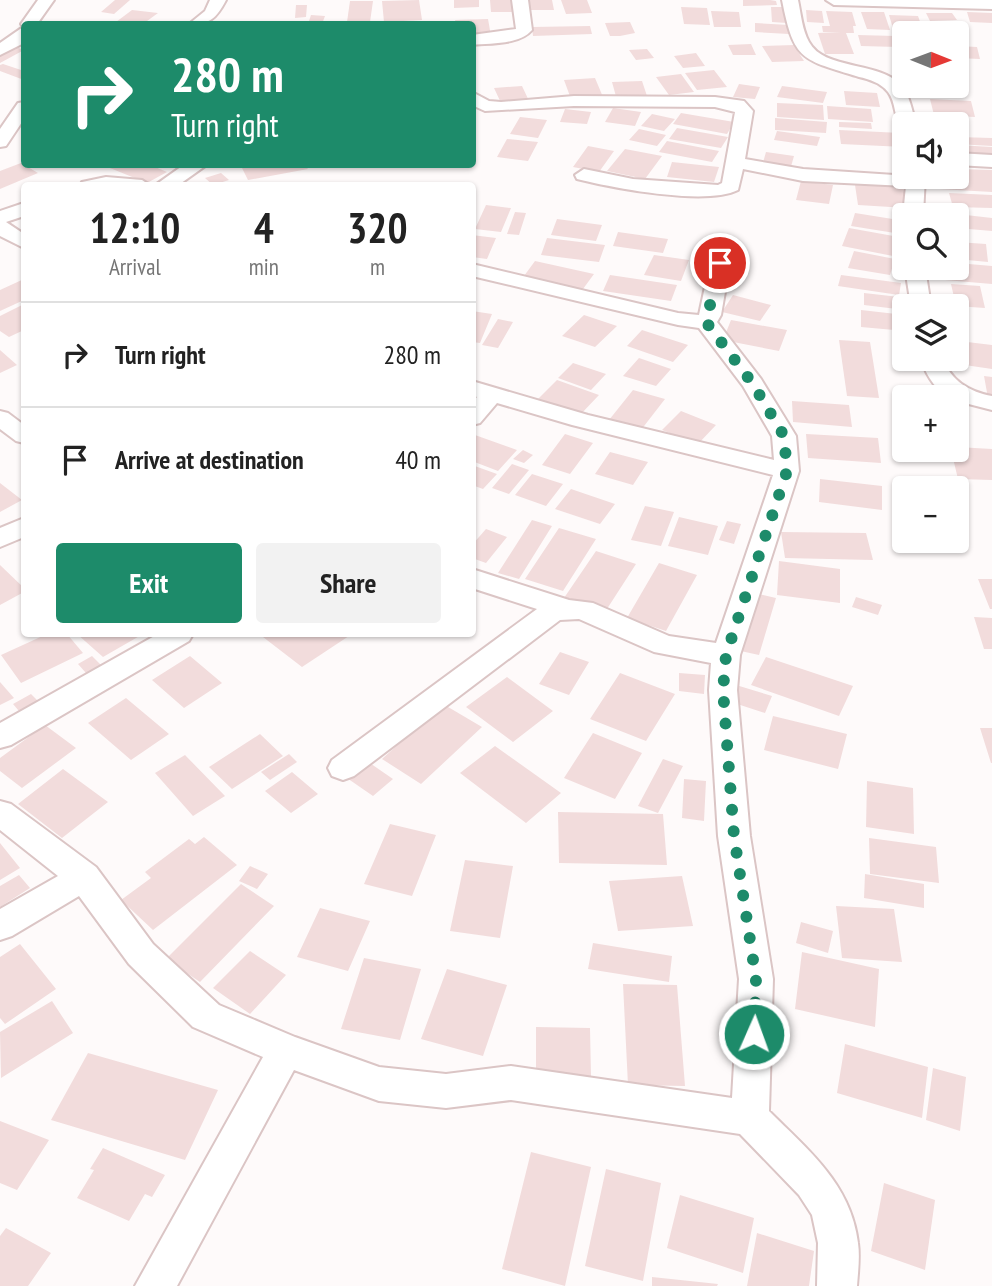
<!DOCTYPE html>
<html lang="en">
<head>
<meta charset="utf-8">
<style>
  :root { --surface:#fff; --page:#f2f2f2; --text:#222; --muted:#767676; --line:#e0e0e0; --accent:#1d8b6a }
  body { margin:0; font-family:"PT Sans Narrow",sans-serif; background:var(--page); color:var(--text); height:100vh; display:flex; flex-direction:column; font-size:26px; white-space:nowrap }
  * { box-sizing:border-box; margin:0 }
  p { font-size:23px; color:var(--muted) }
  .icon { flex:none; width:38px; height:38px; fill:none; stroke:currentColor; stroke-width:2; stroke-linecap:round; stroke-linejoin:round }
  .map { position:relative; flex:1; overflow:hidden }
  .drawer { position:absolute; left:21px; top:182px; width:455px; height:455px; display:flex; flex-direction:column; background:var(--surface); border-radius:7px; box-shadow:0 2px 5px #0004 }
  .drawer>* { flex:none }
  .hud { position:absolute; left:21px; top:21px; width:455px; height:147px; border-radius:7px; box-shadow:0 2px 5px #0004; background:#1d8b6a; color:#fff; overflow:hidden }
  .needle { width:46px; rotate:91deg }
  .controls { position:absolute; left:892px; top:21px; display:grid; gap:14px }
  .controls a { display:grid; place-items:center; width:77px; height:77px; border-radius:7px; background:var(--surface); box-shadow:0 2px 5px #0004; font-size:35px }
  .pin { position:absolute; display:grid; place-items:center; width:60px; height:60px; color:#fff; margin:-30px; border:4px solid #fff; border-radius:50%; box-shadow:0 2px 7px #0007 }
  .me { position:absolute; width:77px; margin:-38px; rotate:2deg; stroke-linejoin:round; filter:drop-shadow(0 0 5px #0008) }
  .turn { display:flex; align-items:center; gap:24px; height:147px; padding:0 35px; font-size:32px }
  .turn .icon { width:91px; height:91px; stroke-width:2.5 }
  .turn b { display:block; font-size:49px; line-height:60px }
  .eta { display:flex; justify-content:space-evenly; align-items:center; height:119px; text-align:center }
  .eta b { font-size:42px; font-weight:700; line-height:49px }
  .button { display:flex; gap:14px; margin-top:auto; padding:14px 35px }
  .button a { flex:1; height:80px; border-radius:7px; background:var(--accent); color:#fff; font-size:28px; font-weight:700; line-height:80px; text-align:center }
  .button a+a { background:var(--page); color:var(--text) }
  ul { padding:0; list-style:none }
  li { display:flex; align-items:center; gap:21px; height:105px; padding:0 35px; border-top:2px solid var(--line) }
  li div { flex:1 }
  li b { display:block; font-size:26px }
  li em { font-style:normal }
  .map>svg:first-child { display:block }
  .building { fill:#f2dcdc }
  .lines { fill:none; stroke-linecap:round; stroke-linejoin:round }
  .minor-casing { stroke:#dbc5c5; stroke-width:4 }
  .minor { fill:#fff; fill-rule:evenodd }
  .route { stroke:#1d8b6a; stroke-width:12; stroke-dasharray:0 21.6 }
</style>
</head>
<body>
<div class="map">
<svg width="992" height="1286" viewBox="0 0 992 1286">
  <rect width="100%" height="100%" fill="#fefafa"/>
  <path class="building" d="M115 0H130L114 14 101 12Z
    M419 0 422 20 384 22 382 1Z
    M454 0H479V7L454 8Z
    M490 0H514L515 12H491Z
    M528 0H552L554 10H530Z
    M561 0H587L592 13 566 14Z
    M743 0H770L776 1 777 5 743 6Z
    M350 1H373L370 22H347Z
    M296 5H307L306 17 295 18Z
    M681 7 707 8 710 25 684 24Z
    M771 7H786L787 23 772 22Z
    M132 10 158 13 143 24 116 22Z
    M806 10 822 11 824 23 807 22Z
    M711 11 739 12 741 27H714Z
    M826 11 852 12 856 26H853L854 33H846L854 54H825L818 33 841 32H823L822 26H830Z
    M861 12H884L890 30 867 29Z
    M967 12 992 13V23L970 22Z
    M926 13H952L957 20 930 21Z
    M311 15 325 16 322 24H308Z
    M889 15 918 16 924 33 894 32Z
    M488 19 491 36H472V24H456L455 20Z
    M630 22 635 33 620 36H610L605 23Z
    M755 23 789 25V34L755 32Z
    M590 26 592 34 533 36 532 27Z
    M858 35 895 36 898 47 861 46Z
    M751 44 756 55H733L728 45Z
    M794 45 804 61 772 62 762 46Z
    M957 46 977 47 980 59 957 58Z
    M16 47 24 50 0 63V55Z
    M647 49 654 58 636 60 629 50Z
    M696 53 705 66 683 68 674 56Z
    M3 64 24 71V80L0 71V65Z
    M714 70 727 87 697 90 685 73Z
    M681 74 694 92 669 95 656 77Z
    M595 78 603 97 571 99 564 80Z
    M642 81 648 99 617 100 612 82Z
    M739 84 760 87 755 99 733 97Z
    M522 86 530 103 502 105 494 88Z
    M782 86 827 92 823 103 777 97Z
    M844 91 877 93 880 107 846 105Z
    M930 99 971 101 975 117 934 115Z
    M777 103 823 105 824 120 777 117Z
    M827 106 871 109 873 122 828 119Z
    M613 108 641 112 635 126 605 122Z
    M565 109 591 112 587 124 560 122Z
    M681 113 734 122 727 134 673 124Z
    M652 114 675 119 664 131 641 126Z
    M918 116 939 118 938 124H917Z
    M520 117 547 120 538 138 510 134Z
    M775 118 827 122 826 133 775 130Z
    M839 122 871 123 872 129 839 127Z
    M677 128 728 137 721 148 669 139Z
    M639 129 666 135 657 146 629 140Z
    M839 130 901 133 904 147 841 144Z
    M777 131 820 137 817 146 774 140Z
    M957 137 992 138V146L957 144Z
    M507 139 538 142 528 161 497 157Z
    M667 141 719 151 712 162 659 152Z
    M957 145 992 147V158L957 156Z
    M588 146 614 151 599 172 573 167Z
    M625 149 662 156 645 179 607 171Z
    M766 152 794 156 790 170 762 166Z
    M672 162 719 167 714 182 667 177Z
    M21 163 38 173 0 189V171Z
    M108 164H148L167 172 147 183 105 166Z
    M264 164H304L308 169 248 180 242 168Z
    M957 169 992 170V192L939 189 936 177H957Z
    M221 173 229 180 213 185 205 178Z
    M801 181 833 185 829 204 796 200Z
    M855 185 903 187 907 208 858 205Z
    M949 193 992 195V208L953 207Z
    M486 205 511 208 501 232 475 229Z
    M515 212 526 213 519 235 507 234Z
    M855 213 905 221 901 234 851 226Z
    M957 214 992 218V231L957 228Z
    M557 219 602 225 596 241 551 235Z
    M849 228 899 237 893 256 842 246Z
    M618 232 668 239 663 253 613 246Z
    M472 235 496 238 487 259 472 257Z
    M547 238 605 245 599 262 541 255Z
    M957 242 986 244 988 262 957 259Z
    M854 251 895 259 890 275 848 268Z
    M654 255 689 260 681 281 644 275Z
    M535 261 594 274 583 289 524 276Z
    M957 263 992 266V284L945 280 943 268H957Z
    M610 275 677 285 671 301 603 291Z
    M841 275 901 283 899 295 838 286Z
    M24 279V300L0 311V290Z
    M951 284 980 286 985 308 956 306Z
    M864 293 908 298V306H905V310L864 305Z
    M733 295 771 305 760 321 722 312Z
    M24 304V330L9 337 0 331V316Z
    M861 310 905 315V331L861 327Z
    M472 311 492 314 480 343 472 342Z
    M584 315 617 326 595 347 562 336Z
    M498 319 513 322 498 348 482 345Z
    M731 320 787 330 779 351 723 340Z
    M642 330 688 345 673 362 627 346Z
    M839 340 870 342 879 398 847 396Z
    M959 341 992 345V369L958 364Z
    M0 350 17 365 0 373Z
    M639 358 671 369 656 386 623 376Z
    M573 363 606 374 591 390 558 378Z
    M984 376 992 377V398H988Z
    M557 380 599 395 580 415 537 400Z
    M633 390 665 399 641 430 609 420Z
    M792 401 849 405 852 427 793 422Z
    M681 411 716 425 698 444 662 430Z
    M565 434 593 443 570 474 542 465Z
    M806 434 878 438 881 463 808 458Z
    M475 435 517 450 498 471 472 461V438Z
    M957 447 992 449V480L958 479 951 450H957Z
    M523 450 533 455 524 463 513 459Z
    M610 452 648 462 633 485 595 474Z
    M512 464 529 470 509 494 492 488Z
    M472 465 497 474 483 489 472 485Z
    M532 474 563 484 546 506 515 495Z
    M820 479 882 486V510L819 502Z
    M0 483 22 500 0 512Z
    M571 489 615 504 600 524 555 509Z
    M645 506 674 512 661 546 631 540Z
    M679 517 718 526 708 555 668 546Z
    M532 520 552 526 519 579 498 573Z
    M727 521 741 524 734 544 719 540Z
    M559 528 596 539 563 591 525 579Z
    M486 529 507 537 486 563 472 558V545Z
    M781 532 866 533 873 560 785 558Z
    M596 551 636 564 605 612 564 598Z
    M779 561 840 569V603L777 595Z
    M659 563 697 575 666 631 627 618Z
    M0 565 24 588V592L0 605Z
    M978 579H992V609H990Z
    M755 593 776 598 759 655 736 650Z
    M856 597 882 605 878 615 852 607Z
    M974 617 992 618V649H984Z
    M47 634H67L83 653 21 683 1 655Z
    M77 634H143L103 657Z
    M268 634H352L302 667 263 637Z
    M560 652 589 662 569 695 539 684Z
    M92 656 101 665 86 673 78 664Z
    M190 656 222 683 184 708 152 680Z
    M766 657 853 686 839 716 751 685Z
    M620 673 675 694 646 741 590 719Z
    M679 673 705 675 704 694 679 691Z
    M507 677 553 711 513 742 466 707Z
    M0 682 14 698 0 705Z
    M736 685 772 696 765 713 728 701Z
    M31 694 43 706 24 717 13 704Z
    M126 698 169 734 131 760 88 723Z
    M443 704 482 727 421 784 382 759Z
    M773 716 847 734 838 769 764 750Z
    M45 725 76 748 22 788 0 771V758Z
    M980 728H992V763H991Z
    M593 733 642 753 615 799 564 778Z
    M260 734 283 756 232 789 209 767Z
    M495 746 561 793 526 823 460 773Z
    M289 754 297 762 270 780 261 772Z
    M185 755 225 796 193 816 155 773Z
    M364 759 393 779 373 796 344 776Z
    M663 759 683 766 658 813 638 806Z
    M63 769 108 802 62 838 18 804Z
    M292 772 318 794 291 813 265 791Z
    M684 779 706 781 704 821 682 818Z
    M867 781 913 788 914 834 866 827Z
    M558 812 663 814 667 865 559 863Z
    M390 824 436 835 412 896 364 884Z
    M204 837 237 865 153 930 121 900 151 878 145 872 189 839 195 844Z
    M869 838 936 847 939 883 870 874Z
    M0 843 20 868 0 880Z
    M465 860 513 866 500 938 450 931Z
    M250 866 268 874 257 889 239 881Z
    M865 874 924 884V908L864 898Z
    M19 875 30 888 0 907V886Z
    M682 876 693 926 618 931 609 881Z
    M241 884 274 906 200 982 166 959Z
    M836 906 894 909 902 962 842 958Z
    M320 908 370 921 348 971 297 957Z
    M801 922 833 931 828 953 796 943Z
    M593 943 672 956 669 982 588 969Z
    M20 944 56 989 5 1024 0 1018V957Z
    M250 951 286 975 250 1014 213 988Z
    M802 952 879 969 875 1027 795 1009Z
    M364 958 421 969 400 1040 341 1029Z
    M447 969 507 985 483 1056 421 1039Z
    M623 984 677 985 685 1086 628 1085Z
    M52 1001 73 1033 1 1078 0 1032Z
    M536 1027 590 1028 591 1076 536 1075Z
    M845 1044 928 1067 922 1118 837 1093Z
    M88 1053 218 1090 185 1160 51 1120Z
    M933 1068 966 1077 960 1131 926 1120Z
    M0 1121 49 1140 17 1190 0 1183Z
    M103 1148 165 1175 152 1197 145 1194 129 1221 77 1198 94 1170 90 1169Z
    M531 1152 591 1167 565 1286 502 1269Z
    M606 1169 661 1183 643 1281 585 1266Z
    M884 1183 935 1200 925 1270 871 1251Z
    M680 1195 754 1218 743 1273 667 1248Z
    M6 1228 51 1253 28 1286H0V1236Z
    M757 1233 814 1251 809 1286H747Z
    M652 1277 718 1284 717 1286H652Z"/>
  <g class="lines">
    <defs>
      <path id="minor" d="M38 0H54L37 24H24V43L0 55V43L23 27 21 24Z
        M210 0H226C216 19 210 24 189 24L205 11Z
        M512 0H528L532 30C519 45 491 43 472 45V35L516 29Z
        M782 0H798C801 14 802 30 809 42 824 70 877 61 900 84 910 95 912 111 916 124H905V129L901 128C894 117 896 102 888 92 881 83 869 79 859 77 802 59 794 62 782 0Z
        M826 0H992V9L834 5Z
        M472 92 489 101 501 102 574 96 715 97 744 101 753 111 745 159 803 169 925 177 923 215 905 217 903 215 906 186 803 181 743 169 738 190C706 206 613 188 577 179L575 175 584 169 633 179 718 185 722 183 735 112 715 107 574 106 485 111 472 105Z
        M24 102V119L6 146 0 147V129L18 103Z
        M957 153 992 155V167L957 165Z
        M185 164H208L177 186H154Z
        M106 177 142 180 151 186H80L82 182Z
        M24 203V216L6 222 24 234V248L0 236V211Z
        M720 257 727 259 730 263 721 315 717 322 761 379 796 436 799 471 740 655 737 690 750 836 773 979 769 1111C808 1150 851 1184 858 1243 860 1257 858 1272 857 1286H817L818 1243 812 1215 799 1195 740 1134 511 1100 446 1108 379 1101 294 1070 177 1286H135L263 1057 193 1027 129 964 79 896 12 936 0 940V909L58 876 0 830V801L11 804 96 867 153 944 219 1005 295 1037 379 1067 446 1074 511 1066 732 1098 739 979 718 836 709 690 711 663 654 652 579 619 560 620 354 776 343 780 332 776 328 768 332 760 537 609 472 588V569L569 600 593 603 669 636 716 643 773 475 572 425 497 403 480 423 472 425V403L477 397 472 395V381L588 415 774 460 772 436 743 386 699 328 678 325 472 276V264L678 313 699 315 710 263 713 259Z
        M905 268H925L931 306H911Z
        M921 359H943C951 381 970 392 992 396V410L957 401V397C938 397 926 375 921 359Z
        M0 411 8 413 24 425V443L16 441 0 429Z
        M24 518V537L0 547V528Z
        M158 634H193L189 641 11 745 0 748V723Z"/>
    </defs>
    <use href="#minor" class="minor-casing"/>
    <use href="#minor" class="minor"/>
  </g>
  <g class="lines">
    <path class="route" d="M720 263 706 322 753 384 784 436 787 471 726 655 723 690 734 836 756 979 754 1034"/>
  </g>
</svg>
<div class="controls">
<a><svg class="needle" viewBox="-14 -14 28 28"><path d="M0-13l5 13h-10z" fill="#e53935"/><path d="M0 13l5-13h-10z" fill="#767676"/></svg></a>
<a><svg class="icon" aria-label="sound" viewBox="0 0 24 24"><path d="M4 9h4l5-4v14l-5-4H4zM17 9q2 3 0 6"/></svg></a>
<a><svg class="icon" aria-label="search" viewBox="0 0 24 24"><circle cx="10" cy="10" r="6"/><path d="M15 15l6 6"/></svg></a>
<a><svg class="icon" aria-label="layers" viewBox="0 0 24 24"><path d="M12 4l9 5-9 5-9-5zM3 14l9 5 9-5"/></svg></a>
<a>+</a>
<a>−</a>
</div>
<div class="pin" style="left:720px;top:263px;background:#d93025"><svg class="icon" aria-label="arrive" viewBox="0 0 24 24"><path d="M6 21V4h12l-3 4 3 4H6"/></svg></div>
<svg class="me" style="left:754px;top:1034px" viewBox="-20 -20 40 40"><circle r="17" fill="#1d8b6a" stroke="#fff" stroke-width="3"/><path d="M0-11L8 9 0 5-8 9z" fill="#fff"/></svg>
<div class="hud">
<div class="turn"><svg class="icon" aria-label="right" viewBox="0 0 24 24"><path d="M7 20v-9h11M14 6l5 5-5 5"/></svg><div><b>280 m</b>Turn right</div></div>
</div>
<section class="drawer">
<div class="eta">
<div><b>12:10</b><p>Arrival</p></div>
<div><b>4</b><p>min</p></div>
<div><b>320</b><p>m</p></div>
</div>
<ul>
<li><svg class="icon" aria-label="right" viewBox="0 0 24 24"><path d="M7 20v-9h11M14 6l5 5-5 5"/></svg><div><b>Turn right</b></div><em>280 m</em></li>
<li><svg class="icon" aria-label="arrive" viewBox="0 0 24 24"><path d="M6 21V4h12l-3 4 3 4H6"/></svg><div><b>Arrive at destination</b></div><em>40 m</em></li>
</ul>
<div class="button"><a>Exit</a><a>Share</a></div>
</section>
</div>
</body>
</html>
